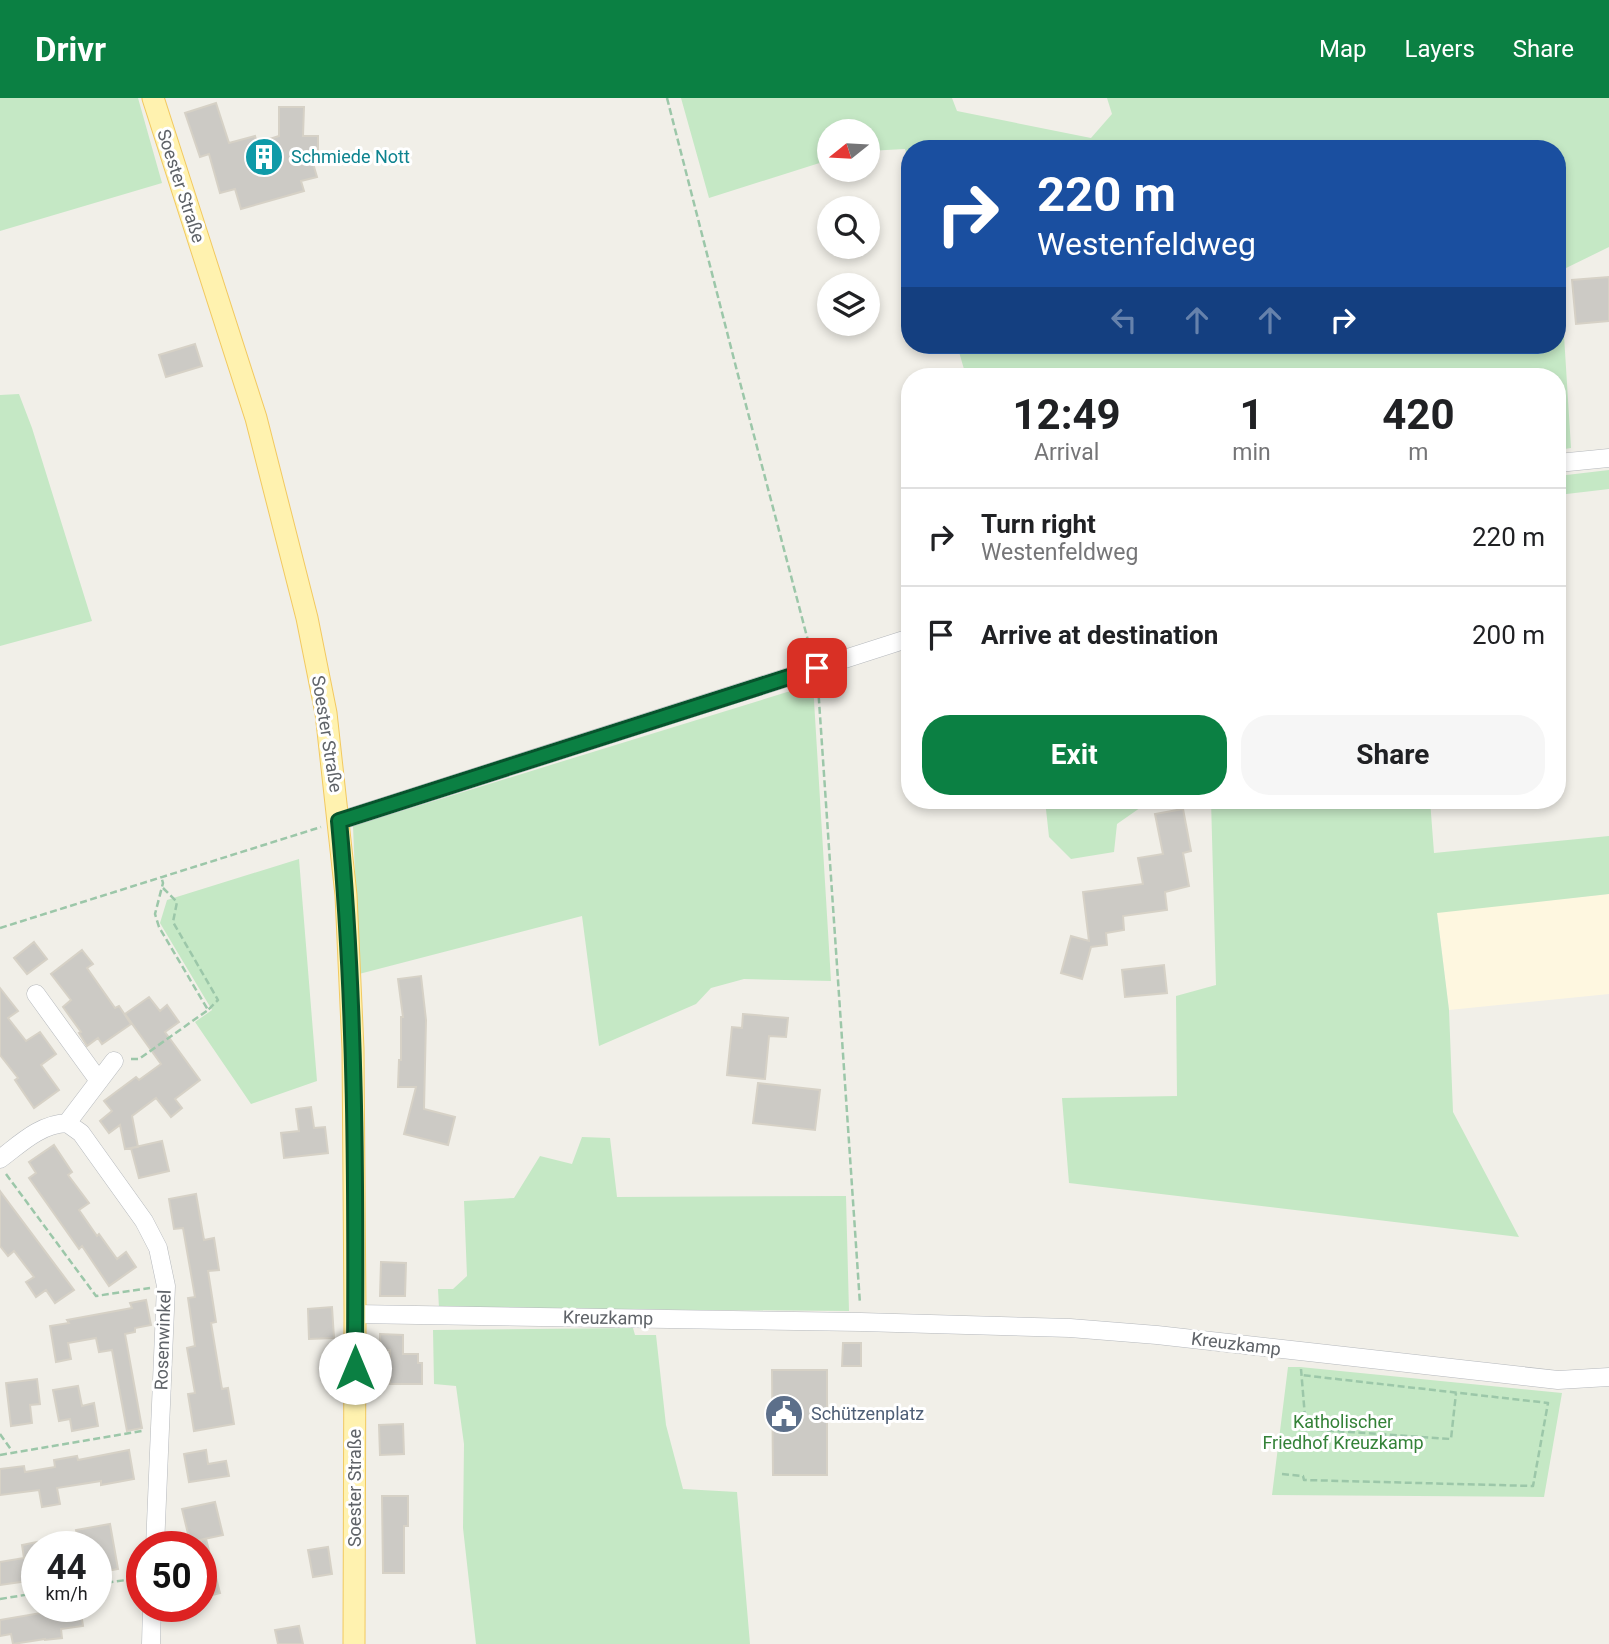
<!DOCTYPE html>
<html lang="en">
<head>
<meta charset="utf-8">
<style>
  :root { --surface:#fff; --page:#f6f6f6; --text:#202124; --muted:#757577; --line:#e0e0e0; --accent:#0b8043 }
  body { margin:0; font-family:Roboto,sans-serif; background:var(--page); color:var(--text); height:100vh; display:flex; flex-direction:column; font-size:26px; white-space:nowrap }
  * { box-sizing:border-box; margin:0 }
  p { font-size:23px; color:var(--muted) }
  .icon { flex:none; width:38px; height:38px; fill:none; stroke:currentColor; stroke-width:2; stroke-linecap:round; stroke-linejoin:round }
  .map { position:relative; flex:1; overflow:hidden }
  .panel { position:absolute; left:901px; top:270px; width:665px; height:441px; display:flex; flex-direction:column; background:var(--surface); border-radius:28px; box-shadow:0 4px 10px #0003 }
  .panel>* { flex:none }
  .top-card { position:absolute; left:901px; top:42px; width:665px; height:214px; border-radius:28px; box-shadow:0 4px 10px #0003; background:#1a4fa0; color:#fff; overflow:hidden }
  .needle { width:46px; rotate:252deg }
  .tools { position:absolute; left:817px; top:21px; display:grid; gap:14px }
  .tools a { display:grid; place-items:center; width:63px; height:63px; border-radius:50%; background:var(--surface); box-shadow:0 4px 10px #0003; font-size:35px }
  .speed { position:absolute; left:21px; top:1433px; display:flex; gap:14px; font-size:35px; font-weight:700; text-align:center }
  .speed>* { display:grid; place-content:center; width:91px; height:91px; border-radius:50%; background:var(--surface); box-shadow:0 4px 10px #0003; line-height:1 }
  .speed small { font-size:18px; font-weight:400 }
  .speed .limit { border:10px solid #d22; background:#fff; color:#111 }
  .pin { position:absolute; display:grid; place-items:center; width:60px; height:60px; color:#fff; margin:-30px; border-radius:14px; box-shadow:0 4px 10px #0006 }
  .me { position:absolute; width:77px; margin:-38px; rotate:0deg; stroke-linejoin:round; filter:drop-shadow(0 0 5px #0008) }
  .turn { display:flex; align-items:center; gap:24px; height:147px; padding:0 21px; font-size:32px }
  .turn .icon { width:91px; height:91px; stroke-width:2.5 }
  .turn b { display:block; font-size:49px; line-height:60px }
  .lanes { display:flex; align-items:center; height:66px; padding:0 21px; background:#0003; justify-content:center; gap:35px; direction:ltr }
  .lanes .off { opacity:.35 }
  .eta { display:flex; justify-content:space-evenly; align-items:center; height:119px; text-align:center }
  .eta b { font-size:42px; font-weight:700; line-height:49px }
  .button { display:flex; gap:14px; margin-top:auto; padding:14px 21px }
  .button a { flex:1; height:80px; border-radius:28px; background:var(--accent); color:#fff; font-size:28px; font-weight:700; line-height:80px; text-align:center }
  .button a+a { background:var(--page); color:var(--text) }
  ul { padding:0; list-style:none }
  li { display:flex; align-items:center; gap:21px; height:98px; padding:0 21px; border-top:2px solid var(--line) }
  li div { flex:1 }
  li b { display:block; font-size:26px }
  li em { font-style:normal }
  header { display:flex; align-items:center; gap:42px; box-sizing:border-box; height:98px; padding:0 35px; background:var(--accent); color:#fff }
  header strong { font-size:33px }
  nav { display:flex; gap:38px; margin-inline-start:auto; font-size:24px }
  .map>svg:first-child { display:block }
  .commercial { fill:#fef7e0 }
  .green { fill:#c5e8c5 }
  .building { fill:#cccac5; stroke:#d6d1c6; stroke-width:2 }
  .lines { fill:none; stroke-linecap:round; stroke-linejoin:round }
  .minor-casing { stroke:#b5b8bc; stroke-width:19 }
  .major-casing { stroke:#f2c960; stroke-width:23 }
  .path { stroke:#9cc7a9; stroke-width:2.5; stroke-dasharray:7 3.5; stroke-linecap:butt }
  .minor { stroke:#fff; stroke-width:18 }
  .major { stroke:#fff2af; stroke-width:21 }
  .route-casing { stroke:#07532c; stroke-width:18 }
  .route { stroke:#0b8043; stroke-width:12 }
  .labels { text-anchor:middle; stroke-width:6; stroke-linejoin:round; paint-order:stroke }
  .culture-label { font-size:18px; fill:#0d838f; stroke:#fff; text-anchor:start }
  .street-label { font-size:18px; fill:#5f6368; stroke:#fff }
  .service-label { font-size:18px; fill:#4e5e75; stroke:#fff; text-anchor:start }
  .park-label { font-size:18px; fill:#348238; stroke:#fff }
</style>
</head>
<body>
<header>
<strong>Drivr</strong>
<nav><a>Map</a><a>Layers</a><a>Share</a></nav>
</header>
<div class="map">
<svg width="1609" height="1546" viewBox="0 0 1609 1546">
  <rect width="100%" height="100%" fill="#f1efe8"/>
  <path class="commercial" d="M1609 796V896L1449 912 1437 814Z"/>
  <path class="green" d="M0 0H138L162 85 0 133Z
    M681 0H952L957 13 1091 40 1112 16 1107 0H1609V149L1560 173 1571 350 1558 352V278H966L957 247H1558V51H910V67L905 51 868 53V33H830L829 62 709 100Z
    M19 296 32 330 92 523 0 548V297Z
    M1609 372V391L1558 397V378Z
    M813 586 831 883 744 881 711 890 696 906 599 948 582 818 359 876 353 728Z
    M1045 702H1157L1147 705 1117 726 1114 754 1071 761 1049 739Z
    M1211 702H1430L1434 755 1609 738V796L1437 815 1449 912 1453 1014 1519 1139 1069 1085 1062 1000 1177 998 1176 898 1216 887Z
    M299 761 317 983 251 1006 195 924 212 912 160 825 167 802Z
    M582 1039 610 1040 617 1099 846 1098 849 1213 439 1210 438 1191H453L467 1178 464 1103 514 1100 540 1058 572 1066Z
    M633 1230 635 1237H656L666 1327 683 1391 737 1394 750 1546H476L463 1430 464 1346 456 1288 434 1286 433 1232Z
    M1288 1269H1300L1562 1295 1544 1399 1272 1397Z"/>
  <path class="building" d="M216 5 229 45 255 38 257 45 279 38V9H304L303 38H318V62H312L317 79 301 83 304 93 241 111 235 91 220 95 209 56 200 59 185 15Z
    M1609 179V223L1576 226 1572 182Z
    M195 246 202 268 166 279 159 257Z
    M1183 711 1191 753 1183 755 1189 788 1165 794 1167 812 1123 818 1124 832 1106 835 1107 847 1091 849 1082 881 1061 875 1071 838 1089 843 1083 794 1143 786 1138 760 1163 756 1155 716Z
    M34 844 47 861 27 876 14 860Z
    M82 852 93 866 87 870 115 910 119 908 131 926 102 946 98 940 87 948 79 935 81 934 63 909 71 902 51 876Z
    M1164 867 1167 895 1125 899 1122 872Z
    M421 878 426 922 424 1011 455 1019 448 1047 404 1036 416 989H398L399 962H401V919H403L398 881Z
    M0 890 18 913 8 920 26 943 40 934 56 956 41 967 59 992 34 1010 15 982 18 980 0 957Z
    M149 899 160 913 167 907 179 924 165 934 200 982 175 1001 182 1010 171 1019 156 1000 132 1018 138 1049 125 1051 120 1027 109 1035 100 1023 112 1013 104 1003 136 979 139 982 161 966 125 916Z
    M743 916 788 920 786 939 769 938 765 981 727 977 732 929 742 930Z
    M758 985 820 992 815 1032 753 1025Z
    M311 1009 314 1030 325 1029 328 1055 284 1060 281 1035 299 1033 296 1011Z
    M162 1043 169 1073 139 1080 131 1050Z
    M54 1047 72 1074 68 1077 89 1105 79 1112 97 1138 99 1136 117 1161 126 1154 136 1169 109 1188 82 1148 79 1151 29 1080 36 1075 29 1064Z
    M0 1093 74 1192 55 1205 46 1192 36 1199 26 1184 34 1179 14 1153 8 1158 0 1148Z
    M196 1096 204 1142 214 1140 219 1172 208 1173 216 1224 211 1225 222 1291 228 1290 234 1326 194 1333 188 1296 195 1295 187 1250 195 1248 188 1200 195 1199 183 1130 174 1131 169 1101Z
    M381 1164 406 1165 405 1198H380Z
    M146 1202 151 1227 135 1230V1234L125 1236 142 1330 127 1333 112 1252 99 1254 96 1240 68 1245 71 1261 56 1264 50 1228 69 1225 67 1222 132 1210 130 1205Z
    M332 1209 334 1240 309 1241 308 1211Z
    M380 1236 403 1237V1256H418V1265H422V1286H390V1252H380Z
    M843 1245H861V1268H842Z
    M772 1272H827V1377H773Z
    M37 1281 40 1306 30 1307 32 1325 11 1328 6 1285Z
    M78 1288 82 1308 94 1305 98 1328 72 1333 70 1321 59 1323 53 1292Z
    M403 1326 404 1356 380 1357 379 1327Z
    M129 1352 134 1381 101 1387V1383L57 1390 60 1406 42 1409 39 1392 0 1397V1371L24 1368 25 1374 55 1369 54 1362 77 1358 78 1362Z
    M206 1352 208 1366 226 1363 229 1378 189 1384 184 1356Z
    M382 1398H408V1428H404V1475H383Z
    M215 1404 223 1437 190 1444 182 1411Z
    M110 1426 118 1471 96 1475V1449H79L76 1432Z
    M206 1441 220 1495 201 1500V1442Z
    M37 1444V1489L29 1490 28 1483 0 1487V1464L24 1460 22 1447Z
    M328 1449 332 1476 313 1479 308 1452Z
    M40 1508H80L83 1528 61 1531 62 1540 45 1542V1541L13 1546 11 1536 0 1538V1522L41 1515Z
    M299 1528 303 1546H278L275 1532Z"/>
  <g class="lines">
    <defs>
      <path id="minor" d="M1558 365 1609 360
        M339 723 910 540
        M36 896 99 983
        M67 1025 81 1035 144 1123 158 1150 166 1188 155 1449
        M0 1061C20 1046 40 1026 67 1025L114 963
        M355 1216 861 1224 1070 1230 1157 1237 1558 1282 1609 1279
        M151 1546 152 1508"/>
      <path id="major" d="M153 0 256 320 307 520 326 615 346 797 353 951 355 1216 354 1546"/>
    </defs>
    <use href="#minor" class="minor-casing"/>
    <use href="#major" class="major-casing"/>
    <path class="path" d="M667 0 737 273 811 554
      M818 588 860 1206
      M163 790 177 804 173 824 218 902 208 912
      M0 830 321 729
      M131 961H139L208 912 159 829 155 816 163 785 161 778
      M6 1076 96 1198 150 1190
      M1301 1271 1306 1331 1305 1353
      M1306 1331 1451 1341 1456 1295
      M0 1336 12 1353
      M0 1357 142 1333
      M1282 1376 1303 1378 1304 1382 1533 1388 1548 1305 1301 1277
      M96 1486 142 1480
      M0 1501 37 1495"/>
    <use href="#minor" class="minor"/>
    <use href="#major" class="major"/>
  </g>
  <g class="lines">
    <defs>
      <path id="route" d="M355 1270C356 1088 356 905 339 723L817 570"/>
    </defs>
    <use href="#route" class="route-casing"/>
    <use href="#route" class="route"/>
  </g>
  <defs>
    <symbol id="building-disc" viewBox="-11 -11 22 22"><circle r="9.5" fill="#0f9aa8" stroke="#fff"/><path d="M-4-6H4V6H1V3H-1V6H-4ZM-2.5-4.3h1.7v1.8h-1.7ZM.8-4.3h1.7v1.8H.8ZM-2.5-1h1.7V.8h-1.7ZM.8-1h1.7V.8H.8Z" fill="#fff"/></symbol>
    <symbol id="civic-disc" viewBox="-11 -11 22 22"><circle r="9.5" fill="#5c6f8a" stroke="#fff"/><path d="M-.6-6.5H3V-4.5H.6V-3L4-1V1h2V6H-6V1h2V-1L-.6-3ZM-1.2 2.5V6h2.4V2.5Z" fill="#fff"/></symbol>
  </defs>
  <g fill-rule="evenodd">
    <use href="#building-disc" x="242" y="37" width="44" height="44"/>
    <use href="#civic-disc" x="762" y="1294" width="44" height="44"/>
  </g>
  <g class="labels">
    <g class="culture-label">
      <text x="291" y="65">Schmiede Nott</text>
    </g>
    <g class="street-label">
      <text transform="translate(181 88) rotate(72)" y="6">Soester Straße</text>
      <text transform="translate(327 636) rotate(81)" y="6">Soester Straße</text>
      <text transform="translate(608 1220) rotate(1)" y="6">Kreuzkamp</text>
      <text transform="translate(163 1242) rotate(-88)" y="6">Rosenwinkel</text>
      <text transform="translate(1236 1246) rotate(7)" y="6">Kreuzkamp</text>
      <text transform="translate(355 1390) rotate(-90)" y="6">Soester Straße</text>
    </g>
    <g class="service-label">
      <text x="811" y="1322">Schützenplatz</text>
    </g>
    <g class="park-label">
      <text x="1343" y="1330">Katholischer<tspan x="1343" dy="21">Friedhof Kreuzkamp</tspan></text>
    </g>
  </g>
</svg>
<div class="tools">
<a><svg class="needle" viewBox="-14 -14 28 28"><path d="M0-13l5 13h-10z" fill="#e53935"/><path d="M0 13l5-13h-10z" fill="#757577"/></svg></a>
<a><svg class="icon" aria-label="search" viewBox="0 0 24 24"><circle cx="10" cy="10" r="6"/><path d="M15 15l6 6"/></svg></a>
<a><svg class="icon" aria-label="layers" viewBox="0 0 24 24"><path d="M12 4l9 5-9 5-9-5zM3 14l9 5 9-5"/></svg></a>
</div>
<div class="speed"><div>44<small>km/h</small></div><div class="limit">50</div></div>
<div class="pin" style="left:817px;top:570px;background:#d93025"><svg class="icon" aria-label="arrive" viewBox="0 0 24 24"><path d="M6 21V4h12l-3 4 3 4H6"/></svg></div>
<svg class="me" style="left:355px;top:1270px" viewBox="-20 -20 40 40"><circle r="19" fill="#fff"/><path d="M0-13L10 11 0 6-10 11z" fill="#0b8043"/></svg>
<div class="top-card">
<div class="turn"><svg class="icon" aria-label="right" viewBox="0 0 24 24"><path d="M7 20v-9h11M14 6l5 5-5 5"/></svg><div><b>220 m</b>Westenfeldweg</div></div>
<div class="lanes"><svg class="icon off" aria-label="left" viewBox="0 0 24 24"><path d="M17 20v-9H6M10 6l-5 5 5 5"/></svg><svg class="icon off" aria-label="ahead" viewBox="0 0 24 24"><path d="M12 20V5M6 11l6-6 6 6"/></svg><svg class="icon off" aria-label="ahead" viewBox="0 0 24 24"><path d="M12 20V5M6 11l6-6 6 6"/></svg><svg class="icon" aria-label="right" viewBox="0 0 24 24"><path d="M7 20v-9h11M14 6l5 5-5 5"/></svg></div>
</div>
<section class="panel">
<div class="eta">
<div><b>12:49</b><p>Arrival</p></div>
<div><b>1</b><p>min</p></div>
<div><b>420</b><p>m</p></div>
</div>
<ul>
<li><svg class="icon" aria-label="right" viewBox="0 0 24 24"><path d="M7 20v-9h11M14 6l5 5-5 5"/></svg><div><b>Turn right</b><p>Westenfeldweg</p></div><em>220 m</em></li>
<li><svg class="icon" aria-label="arrive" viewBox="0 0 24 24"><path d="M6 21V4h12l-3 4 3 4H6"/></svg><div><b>Arrive at destination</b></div><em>200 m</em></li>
</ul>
<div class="button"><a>Exit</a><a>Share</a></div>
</section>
</div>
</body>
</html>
